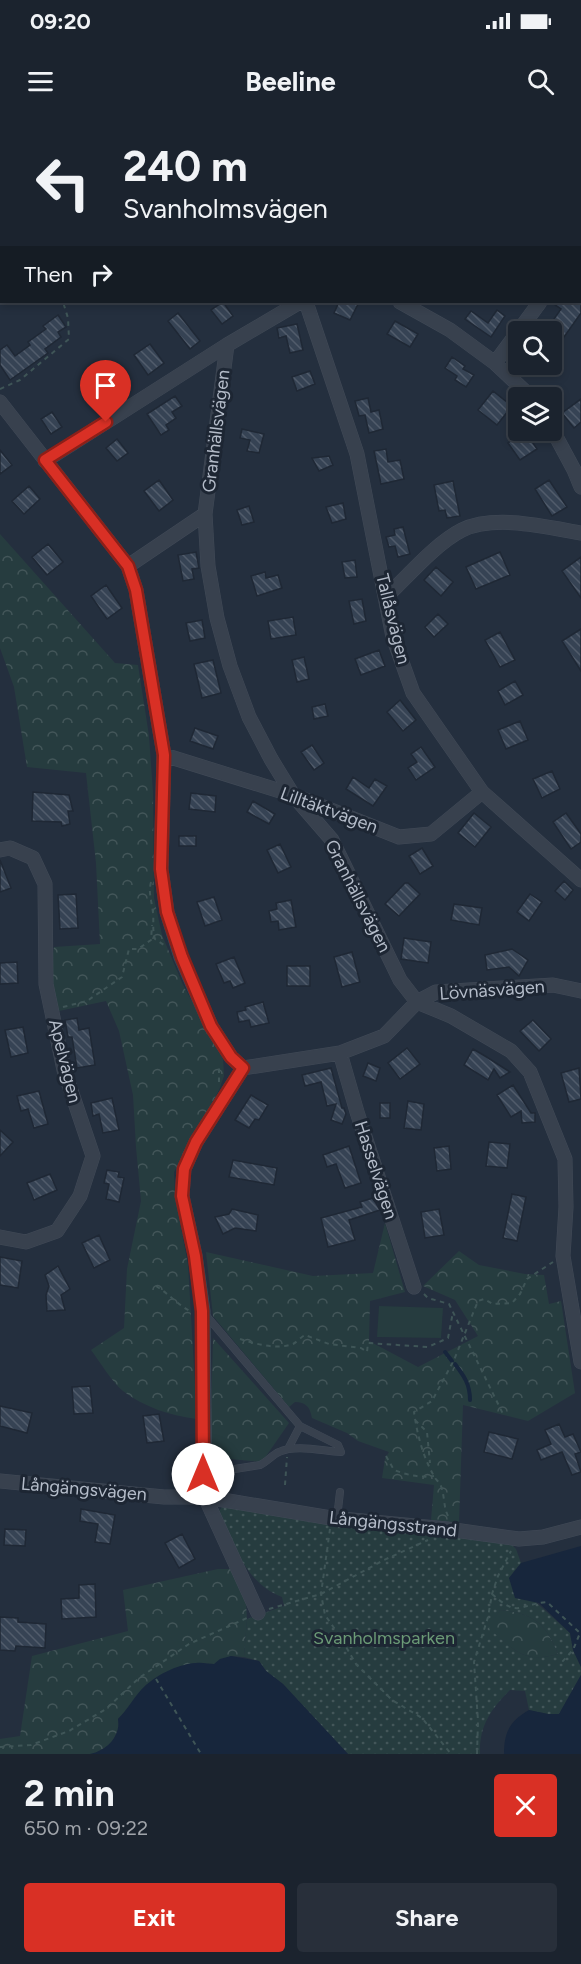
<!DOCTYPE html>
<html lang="en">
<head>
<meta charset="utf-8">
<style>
  :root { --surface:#1b232e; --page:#282f3a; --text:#f1f3f6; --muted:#a0a4aa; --line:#39404a; --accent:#d93025 }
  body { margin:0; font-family:Figtree,sans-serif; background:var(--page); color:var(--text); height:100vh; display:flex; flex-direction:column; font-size:22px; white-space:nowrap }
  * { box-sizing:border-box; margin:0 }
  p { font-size:20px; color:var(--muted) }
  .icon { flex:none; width:33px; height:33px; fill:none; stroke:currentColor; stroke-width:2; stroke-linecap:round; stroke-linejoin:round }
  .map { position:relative; height:1634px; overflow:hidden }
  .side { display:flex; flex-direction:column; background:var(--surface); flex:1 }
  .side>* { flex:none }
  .guide { position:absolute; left:0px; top:0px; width:582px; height:183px; box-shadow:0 3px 9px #0003,0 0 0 2px var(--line); background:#1b232e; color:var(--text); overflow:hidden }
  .buttons { position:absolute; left:508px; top:201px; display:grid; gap:12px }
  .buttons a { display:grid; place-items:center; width:54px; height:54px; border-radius:6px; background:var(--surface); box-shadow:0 3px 9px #0003,0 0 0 2px var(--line); font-size:30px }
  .pin { position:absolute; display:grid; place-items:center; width:51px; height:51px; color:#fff; margin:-62px -26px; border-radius:50% 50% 50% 0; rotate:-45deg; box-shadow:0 0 6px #0007 }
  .pin .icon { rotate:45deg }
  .me { position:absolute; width:66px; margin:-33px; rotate:0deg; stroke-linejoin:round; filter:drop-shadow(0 0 4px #0008) }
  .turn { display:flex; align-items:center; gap:21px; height:126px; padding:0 24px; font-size:27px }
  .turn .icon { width:78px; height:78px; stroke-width:2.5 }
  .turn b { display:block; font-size:42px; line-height:51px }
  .then { display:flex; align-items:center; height:57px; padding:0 24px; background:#0003; gap:12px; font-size:22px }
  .round { display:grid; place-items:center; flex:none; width:63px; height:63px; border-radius:6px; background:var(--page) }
  .overview { display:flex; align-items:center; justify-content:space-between; height:102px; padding:0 24px }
  h1 { font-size:36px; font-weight:700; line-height:45px }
  .primary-button { display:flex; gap:12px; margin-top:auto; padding:12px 24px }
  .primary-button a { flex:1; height:69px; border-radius:6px; background:var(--accent); color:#fff; font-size:24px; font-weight:700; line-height:69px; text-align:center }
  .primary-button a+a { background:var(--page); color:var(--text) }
  .status { display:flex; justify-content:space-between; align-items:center; height:42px; padding:0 30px; background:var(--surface); direction:ltr }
  .status svg { height:16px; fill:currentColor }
  header { display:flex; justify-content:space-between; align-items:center; height:78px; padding:0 24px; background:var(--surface); font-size:27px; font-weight:700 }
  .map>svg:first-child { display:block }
  .forest { fill:url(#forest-crowns) }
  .park { fill:url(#park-dots); fill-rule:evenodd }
  .pitch { fill:#263c3f }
  .water { fill:#17263c }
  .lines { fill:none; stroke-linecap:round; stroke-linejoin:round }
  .stream { stroke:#17263c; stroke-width:4 }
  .building { fill:url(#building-back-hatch); stroke:#1f2835; stroke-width:1.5 }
  .lane-casing { stroke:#414a57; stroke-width:8 }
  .street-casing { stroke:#414a57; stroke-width:15 }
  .path { stroke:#3f5557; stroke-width:2; stroke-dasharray:4.5 4.5; stroke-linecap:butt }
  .lane { stroke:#38414e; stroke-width:7 }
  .street { stroke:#38414e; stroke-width:14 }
  .route-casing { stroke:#8d1f18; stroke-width:15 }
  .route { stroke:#d93025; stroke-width:10 }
  .labels { text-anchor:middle; stroke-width:6; stroke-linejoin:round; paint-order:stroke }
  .street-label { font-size:18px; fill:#b4bcc9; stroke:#1d2633 }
  .park-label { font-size:18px; fill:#6b9a76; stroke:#1d2633 }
</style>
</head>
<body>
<div class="status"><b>09:20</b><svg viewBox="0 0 49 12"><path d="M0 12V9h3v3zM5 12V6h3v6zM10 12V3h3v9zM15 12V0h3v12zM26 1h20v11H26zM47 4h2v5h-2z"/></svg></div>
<header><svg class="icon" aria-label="menu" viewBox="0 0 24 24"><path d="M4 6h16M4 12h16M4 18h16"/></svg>Beeline<svg class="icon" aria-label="search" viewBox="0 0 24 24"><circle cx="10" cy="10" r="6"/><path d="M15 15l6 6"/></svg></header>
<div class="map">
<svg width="581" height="1634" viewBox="0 0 581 1634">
  <defs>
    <pattern id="forest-crowns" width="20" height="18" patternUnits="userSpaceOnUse" patternTransform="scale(1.5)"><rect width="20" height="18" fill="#263c3f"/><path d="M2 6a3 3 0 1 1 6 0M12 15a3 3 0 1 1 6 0" fill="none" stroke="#435659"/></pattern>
    <pattern id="park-dots" width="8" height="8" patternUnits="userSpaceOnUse" patternTransform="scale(1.5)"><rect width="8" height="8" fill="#263c3f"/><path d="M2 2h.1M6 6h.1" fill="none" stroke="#435659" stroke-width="1.8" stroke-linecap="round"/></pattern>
    <pattern id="building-back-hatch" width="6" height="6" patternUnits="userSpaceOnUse" patternTransform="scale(1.5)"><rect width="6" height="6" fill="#364354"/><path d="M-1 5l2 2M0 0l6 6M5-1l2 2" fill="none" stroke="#515c6b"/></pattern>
  </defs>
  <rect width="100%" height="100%" fill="#242f3e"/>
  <path class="forest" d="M0 414 115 543 138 545 149 616 153 673 154 778 162 815 183 865 223 938 224 956 219 970 174 1052 175 1076 188 1145 197 1299C171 1296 144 1287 123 1271 112 1262 100 1242 91 1230L124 1208 127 1149 141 1081 136 1027 133 975 119 911 106 881 59 891C53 869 50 850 54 827L100 824 96 743 86 653 27 647 14 567 0 528Z
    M385 1103 405 1172 370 1181 369 1221 418 1247 478 1216 455 1180 423 1166 459 1131 479 1145 525 1154 544 1155 549 1184 561 1181 575 1273 528 1301 463 1285 459 1403 431 1400 434 1365 382 1358 385 1339 389 1332 358 1321 347 1313 312 1298C310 1287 306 1282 295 1282L289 1287 213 1196 206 1132 313 1156 373 1153Z
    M213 1218 289 1303 262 1342 210 1337Z
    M218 1449H233L245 1465 247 1499 244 1537 231 1536 214 1544 196 1543 178 1547 156 1559 118 1599 119 1608 111 1624 94 1634H0V1619L20 1616 32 1536 128 1511 123 1470Z
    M500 1490C533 1493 546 1503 558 1534 522 1544 516 1530 488 1509Z"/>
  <path class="park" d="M223 1386 507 1420 516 1429 521 1443 509 1458 570 1513 573 1530 581 1547V1555L559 1594H548L529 1590 525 1571 510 1570C491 1589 479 1606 480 1634H348L283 1564 266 1551 259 1541 244 1537 247 1499 284 1486 282 1477C246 1464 234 1424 217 1393ZM500 1490C533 1493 546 1503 558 1534 522 1544 516 1530 489 1509Z"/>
  <path class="pitch" d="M379 1186 443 1188 441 1218 377 1217Z"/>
  <path class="water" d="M581 1426V1547L573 1530 570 1513 539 1483 515 1478 509 1458 521 1443Z
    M231 1536 259 1541 266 1551 283 1564 348 1634H90C107 1631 121 1616 118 1599 127 1590 133 1579 141 1570 154 1556 177 1544 196 1543 202 1542 208 1544 214 1544L220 1539Z
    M581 1555V1634H504C504 1612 510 1601 529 1590L548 1594H559Z"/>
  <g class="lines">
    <path class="stream" d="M445 1232 452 1241
      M455 1244C464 1256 470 1264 470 1280"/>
  </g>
  <path class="building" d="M223 182 233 196 222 204 211 190Z
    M339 182H359L350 200 334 193Z
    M551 182H581V193L552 234V212H545L561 189Z
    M497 190 505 196 491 217 465 199 471 191 488 203Z
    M178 193 200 221 190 229 168 201Z
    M58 195 66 207 58 212 61 217 45 229 48 233 10 260 0 245V230L7 225 15 236 30 225 28 222 46 209 43 206Z
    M395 201 418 214 410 227 387 214Z
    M297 204 303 230 290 233 286 216 279 218 277 208Z
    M150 224 164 243 148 255 134 235Z
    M452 237 465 246 463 249 474 255 466 267 455 260 457 256 445 248Z
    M111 244 125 266 115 272 110 265 106 268 96 253Z
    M310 251 315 264 297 271 292 257Z
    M493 271 512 286 497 305 478 290Z
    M175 276 182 286 172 292 176 298 166 305 169 310 161 315 147 294Z
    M368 278 371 292 379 290 383 309 369 313 365 295 359 296 355 281Z
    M581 279V302L574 308 562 293Z
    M52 292 62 307 51 314 41 299Z
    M242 309 264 314 259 333 247 331 250 320 240 318Z
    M525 311 537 329 520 340 508 323Z
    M117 319 128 333 117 341 106 328Z
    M386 329 388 342 400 340 404 359 381 364 374 331Z
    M0 330 12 345 0 354Z
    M329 336 333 345 319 351 312 338Z
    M159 360 173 380 159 391 144 371Z
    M549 360 567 387 552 396 535 369Z
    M453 361 460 396 447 398 445 390 439 391 434 365Z
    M29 366 40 379 24 394 12 381Z
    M343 383 346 399 332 403 326 387Z
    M249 386 254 402 242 405 237 390Z
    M403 407 410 434 398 437 395 426 389 427 386 417 395 415 394 409Z
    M48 424 63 442 47 455 32 437Z
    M196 432 199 448 192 449 194 459 183 461 178 435Z
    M500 432 510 455 476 469 466 447Z
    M581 437V478L562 451Z
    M355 440 357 457 345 458 342 442Z
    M436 447 453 462 441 476 424 460Z
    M265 452 266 458 278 455 282 468 257 476 251 456Z
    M106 465 122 488 107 499 91 476Z
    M362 479 366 501 354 504 349 481Z
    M438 494 448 504 434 517 425 507Z
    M293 497 296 515 271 519 268 501Z
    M202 500 205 518 190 521 186 503Z
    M581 509V551L562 521Z
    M500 512 515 540 500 547 485 520Z
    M379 530 385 546 361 555 355 539Z
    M304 537 309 559 297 562 292 540Z
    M213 540 221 573 202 578 194 544Z
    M515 561 523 575 505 585 498 571Z
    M400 580 416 600 403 611 387 592Z
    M325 584 328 596 314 599 312 587Z
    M520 601 528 620 506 629 498 610Z
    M195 608 218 616 213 629 190 621Z
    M312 625 324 643 314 650 301 632Z
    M421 627 435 647 416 660 408 648 417 642 411 634Z
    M552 651 560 669 542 678 533 659Z
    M353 657 369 668 375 659 387 666 373 686 346 669Z
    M33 672 69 675 73 691H68L70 704 62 706 61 702 32 701Z
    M191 673 216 676 215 692 189 689Z
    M253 681 275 694 269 704 247 692Z
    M474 693 491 707 475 727 458 713Z
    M566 693 581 714V722L571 729 553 702Z
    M179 716H196V726H179Z
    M280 724 291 747 278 753 267 730Z
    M422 728 433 746 420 754 409 736Z
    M0 740 11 768 0 772Z
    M564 761 573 770 565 780 555 771Z
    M405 763H408L420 774 399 796 385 784Z
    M76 774 78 808 60 809 58 775Z
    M530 774 542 782 529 801 517 792Z
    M214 777 222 800 205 806 197 782Z
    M291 780 296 807 279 810 278 801 271 802 269 791 277 789 276 783Z
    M454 784 482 788 479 805 451 800Z
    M404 818 431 822 428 843 401 839Z
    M512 829 528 840 519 856 509 847 487 850 485 835Z
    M352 832 360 862 342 867 334 837Z
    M234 837 245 863 233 868 230 861 224 863 216 844Z
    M17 842 18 863 0 864V843Z
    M287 846H310V866H287Z
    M263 882 269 903 251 907 249 900 239 902 237 892 246 890 245 887Z
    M77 898 79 910 89 908 95 945 77 948 72 917H68L65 900Z
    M533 900 551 919 539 931 520 911Z
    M23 907 28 933 11 937 5 910Z
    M407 928 420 944 400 959 388 943Z
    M473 929 485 936 510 952 500 958 494 949 488 960 464 945Z
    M368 943 380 948 376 961 363 956Z
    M331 948 342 988H344L346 994 342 1004 331 1000 336 984 327 986 321 962 305 966 302 955Z
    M579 948 581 979 569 982 561 953Z
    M513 965 531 993H535V1002L522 1003 521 991 511 997 497 975Z
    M39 971 48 1004 34 1008 28 989 21 991 17 976Z
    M251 975 268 985 259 1000 255 999 249 1008 235 1000Z
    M112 978 119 1010 103 1013 99 994 93 996 91 983Z
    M408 981 424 984 421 1010 404 1008Z
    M380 983H390V998H380Z
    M0 1010 13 1022 0 1036Z
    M489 1022 510 1024 507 1048 486 1046Z
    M349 1026 361 1063 345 1068 336 1044 327 1047 323 1035Z
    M449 1026 451 1049 437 1051 434 1028Z
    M233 1040 277 1048 274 1065 229 1057Z
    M107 1050 119 1052 118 1057 124 1058 119 1082 106 1079 109 1064 104 1063Z
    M50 1054 57 1070 34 1080 27 1063Z
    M512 1074 526 1077 517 1121 503 1118Z
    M373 1078 380 1090 349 1100 355 1120 328 1127 321 1098 362 1087 360 1082Z
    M232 1089 258 1095 256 1111 235 1108 223 1114 215 1097 229 1094Z
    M439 1089 444 1115 425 1118 421 1092Z
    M99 1115 110 1140 94 1148 82 1123Z
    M0 1137 22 1141 18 1168 0 1165Z
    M58 1146 70 1169 61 1175 65 1190 47 1191 46 1175 49 1166 45 1155Z
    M90 1266 93 1293 74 1294 72 1267Z
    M0 1286 32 1293 27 1313 0 1306Z
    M159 1294 164 1321 147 1323 143 1296Z
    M559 1304 565 1317 573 1314 581 1332 575 1334 581 1352 572 1355 562 1332 541 1340 537 1330 551 1324 545 1310Z
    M489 1312 518 1319 512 1339 484 1332Z
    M81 1389 115 1395 110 1424 95 1422 98 1404 80 1401Z
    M5 1409 26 1410 25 1426 4 1425Z
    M182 1414 195 1439 179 1448 165 1423Z
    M95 1464 96 1497 62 1499 61 1479 79 1478V1465Z
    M0 1497 18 1498V1502L46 1504 45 1528 16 1526 15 1531 0 1530Z"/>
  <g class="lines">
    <defs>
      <path id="lane" d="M288 1329 300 1306
        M203 1354 260 1345C267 1342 272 1335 279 1332 296 1324 322 1331 341 1332L338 1325 300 1306 204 1193
        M337 1398 340 1372"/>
      <path id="street" d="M337 0 340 2
        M544 0 545 2
        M298 2 299 0
        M394 2 399 0
        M580 62 581 64
        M580 119 581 118
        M0 122H2
        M306 182 357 334 393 517 413 573 482 672 581 760
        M400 182 450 210 495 243 532 278
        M227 225 205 394 208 446 217 498 230 546 249 597 271 639 293 675 332 720 400 860 417 882 451 896 511 931 530 952 565 1039 566 1087 563 1136 581 1242
        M495 243 540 182
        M0 282 128 446 136 470 164 635 161 749 167 792 181 837 211 906 231 937 243 948 196 1022 184 1049 182 1076 195 1135 203 1191 205 1377 258 1493
        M552 309 574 350 581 367
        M45 341 227 225 300 182
        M128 446 205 394
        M386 477C407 457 436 423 462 410 495 394 547 407 581 413
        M164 635 293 675 399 717 431 714 482 672
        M0 730 10 728 33 738 45 764 46 864 64 950 93 1036 80 1076 57 1111 26 1122 0 1117
        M340 933 357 992 414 1167
        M243 948 340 933 384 916 417 882 436 872 553 865 581 871
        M0 1361 164 1377H205L331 1398 447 1409 519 1419 543 1417 581 1407"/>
    </defs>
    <use href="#lane" class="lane-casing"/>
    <use href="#street" class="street-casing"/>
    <path class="path" d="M580 21H581
      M0 269 20 260 69 219 68 198 63 182
      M151 762C148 773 152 782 153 793 154 802 152 809 155 819L164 825
      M63 887 87 881 122 857 129 829H138L151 820 152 805
      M219 962V944
      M156 1166C169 1174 178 1185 190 1191
      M424 1174 428 1178 449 1184 504 1296
      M240 1219C256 1224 277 1230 293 1224 297 1222 301 1217 305 1215L329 1224 361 1228 367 1232 368 1223 428 1227 448 1218 453 1192
      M415 1300 427 1312 430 1343
      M386 1336 394 1350C407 1355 420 1358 434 1356
      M285 1365 287 1337
      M448 1396C443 1386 445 1374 440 1364 438 1361 435 1359 434 1356 423 1337 417 1314 414 1292L432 1281 454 1240 478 1181 484 1179 493 1184 512 1183 520 1174 527 1159 553 1142
      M330 1409 321 1474 325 1495 339 1515 356 1544 392 1580 422 1598 451 1634
      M492 1474C519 1498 517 1485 547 1482L580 1513 573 1530 562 1542
      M269 1489 321 1474 384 1440 428 1420
      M156 1559 201 1634
      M0 1627 31 1625 69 1611 106 1589 139 1558 189 1524 247 1498
      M477 1634 478 1601 474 1542 488 1497 492 1474 498 1456 511 1431"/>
    <use href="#lane" class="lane"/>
    <use href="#street" class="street"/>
  </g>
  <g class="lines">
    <defs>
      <path id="route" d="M106 302 45 340 128 446 136 470 164 635 161 749 167 792 182 837 211 906 231 937 243 948 196 1022 184 1049 182 1076 195 1136 202 1191 203 1354"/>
    </defs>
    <use href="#route" class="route-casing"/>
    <use href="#route" class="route"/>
  </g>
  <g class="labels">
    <g class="street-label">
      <text transform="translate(216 311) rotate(-83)" y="6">Granhällsvägen</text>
      <text transform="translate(393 499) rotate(76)" y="6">Tallåsvägen</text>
      <text transform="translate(329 690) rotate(20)" y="6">Lilltäktvägen</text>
      <text transform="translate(358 776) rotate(63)" y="6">Granhällsvägen</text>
      <text transform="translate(492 870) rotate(-4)" y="6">Lövnäsvägen</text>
      <text transform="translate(65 941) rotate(76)" y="6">Apelvägen</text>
      <text transform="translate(376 1050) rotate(72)" y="6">Hasselvägen</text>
      <text transform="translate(84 1369) rotate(5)" y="6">Långängsvägen</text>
      <text transform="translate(393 1404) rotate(6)" y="6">Långängsstrand</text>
    </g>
    <g class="park-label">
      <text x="384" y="1524">Svanholmsparken</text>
    </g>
  </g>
</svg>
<div class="buttons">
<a><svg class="icon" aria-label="search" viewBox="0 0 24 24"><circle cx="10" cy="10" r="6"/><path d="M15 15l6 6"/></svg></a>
<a><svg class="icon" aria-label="layers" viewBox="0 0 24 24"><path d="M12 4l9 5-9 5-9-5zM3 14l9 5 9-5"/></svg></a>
</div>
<div class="pin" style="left:106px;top:302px;background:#d93025"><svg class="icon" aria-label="arrive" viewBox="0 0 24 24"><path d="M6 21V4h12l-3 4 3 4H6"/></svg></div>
<svg class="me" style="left:203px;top:1354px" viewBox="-20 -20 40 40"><circle r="19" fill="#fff"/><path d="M0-13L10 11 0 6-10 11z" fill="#d93025"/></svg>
<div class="guide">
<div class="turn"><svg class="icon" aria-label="left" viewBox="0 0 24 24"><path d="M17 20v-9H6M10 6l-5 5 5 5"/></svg><div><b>240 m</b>Svanholmsvägen</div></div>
<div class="then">Then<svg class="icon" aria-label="right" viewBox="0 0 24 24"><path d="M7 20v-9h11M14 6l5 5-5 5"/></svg></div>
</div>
</div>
<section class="side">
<div class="overview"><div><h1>2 min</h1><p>650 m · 09:22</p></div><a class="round" style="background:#d93025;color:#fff"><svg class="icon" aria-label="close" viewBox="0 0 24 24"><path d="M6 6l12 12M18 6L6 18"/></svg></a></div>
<div class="primary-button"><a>Exit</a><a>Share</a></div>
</section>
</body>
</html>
